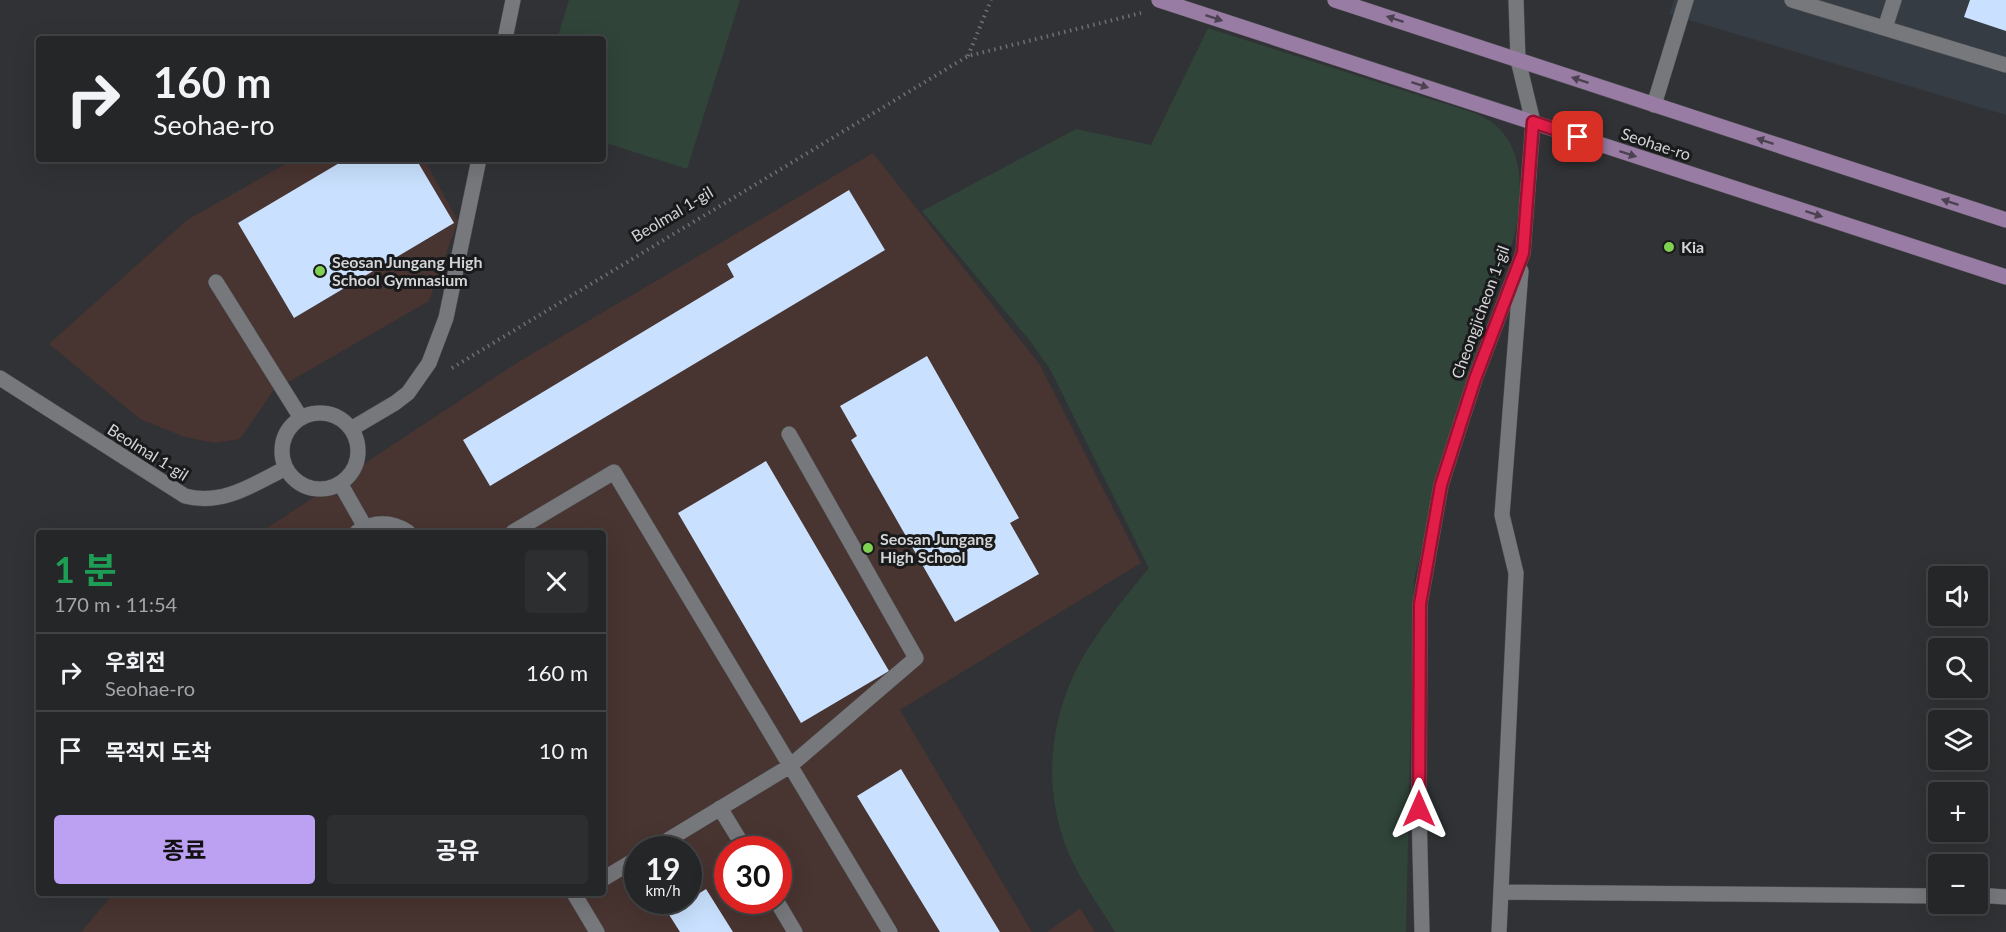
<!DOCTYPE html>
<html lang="ko">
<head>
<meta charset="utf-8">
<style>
  :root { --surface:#242628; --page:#2c2e30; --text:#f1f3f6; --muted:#a3a5a8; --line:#414345; --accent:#bca0f2 }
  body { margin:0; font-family:Lato,"Noto Sans KR",sans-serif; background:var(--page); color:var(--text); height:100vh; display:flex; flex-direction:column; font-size:22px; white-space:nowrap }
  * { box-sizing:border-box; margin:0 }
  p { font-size:20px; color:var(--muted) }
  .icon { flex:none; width:33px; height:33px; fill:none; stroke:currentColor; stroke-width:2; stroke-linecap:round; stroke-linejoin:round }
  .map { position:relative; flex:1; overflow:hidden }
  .panel { position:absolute; left:36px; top:530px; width:570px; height:366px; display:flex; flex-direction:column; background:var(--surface); border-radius:6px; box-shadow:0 6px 24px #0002,0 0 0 2px var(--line) }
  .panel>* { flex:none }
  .guide { position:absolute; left:36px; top:36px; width:570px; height:126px; border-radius:6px; box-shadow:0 6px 24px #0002,0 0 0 2px var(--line); background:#242628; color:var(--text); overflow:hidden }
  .controls { position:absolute; left:1928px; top:566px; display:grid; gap:12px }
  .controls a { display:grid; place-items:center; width:60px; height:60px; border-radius:6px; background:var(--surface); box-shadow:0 6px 24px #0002,0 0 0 2px var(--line); font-size:30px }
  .speed { position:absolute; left:624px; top:836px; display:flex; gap:12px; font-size:30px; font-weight:700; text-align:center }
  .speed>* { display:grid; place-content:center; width:78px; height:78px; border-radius:50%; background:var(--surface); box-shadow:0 6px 24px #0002,0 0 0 2px var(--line); line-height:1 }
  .speed small { font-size:15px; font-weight:400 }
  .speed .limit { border:9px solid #d22; background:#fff; color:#111 }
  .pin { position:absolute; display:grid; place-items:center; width:51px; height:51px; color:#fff; margin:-26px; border-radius:12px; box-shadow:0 3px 9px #0006 }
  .me { position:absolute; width:66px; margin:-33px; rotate:0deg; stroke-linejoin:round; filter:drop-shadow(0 0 4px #0008) }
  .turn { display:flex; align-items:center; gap:21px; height:126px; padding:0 18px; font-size:27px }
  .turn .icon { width:78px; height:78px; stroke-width:2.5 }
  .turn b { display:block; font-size:42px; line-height:51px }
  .round { display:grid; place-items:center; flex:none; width:63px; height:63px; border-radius:6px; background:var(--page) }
  .head { display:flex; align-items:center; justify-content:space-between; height:102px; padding:0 18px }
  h1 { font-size:36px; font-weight:700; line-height:45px; color:#1e9e55 }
  .button { display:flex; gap:12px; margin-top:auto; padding:12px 18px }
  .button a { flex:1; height:69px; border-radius:6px; background:var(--accent); color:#111; font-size:24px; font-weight:700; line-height:69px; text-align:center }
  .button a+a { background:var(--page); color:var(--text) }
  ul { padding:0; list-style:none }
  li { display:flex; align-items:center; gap:18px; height:78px; padding:0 18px; border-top:2px solid var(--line) }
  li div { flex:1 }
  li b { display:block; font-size:22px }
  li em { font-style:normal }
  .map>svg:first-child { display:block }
  .built { fill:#363c44 }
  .education { fill:#483430; fill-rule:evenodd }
  .green { fill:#304439 }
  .building { fill:#c9e1fe }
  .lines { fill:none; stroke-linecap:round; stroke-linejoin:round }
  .minor-casing { stroke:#4c4e50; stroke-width:16 }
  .major-casing { stroke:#4c4e50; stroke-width:16 }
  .path { stroke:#6f7073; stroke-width:4; stroke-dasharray:1.5 4.5; stroke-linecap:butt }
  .minor { stroke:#76787b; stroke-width:15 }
  .major { stroke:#987ca3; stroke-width:15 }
  .oneway { fill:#4c4151 }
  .route-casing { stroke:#92132f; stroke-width:15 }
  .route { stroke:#e11d48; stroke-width:10 }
  .poi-dot { fill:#80d052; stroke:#191a1b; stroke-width:2 }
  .labels { text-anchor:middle; stroke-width:6; stroke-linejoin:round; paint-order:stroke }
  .street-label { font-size:16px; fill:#d3d4d6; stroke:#191a1b }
  .poi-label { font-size:16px; font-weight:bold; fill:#d3d4d6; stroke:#191a1b; text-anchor:start }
</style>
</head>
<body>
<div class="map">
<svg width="2006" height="932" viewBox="0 0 2006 932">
  <rect width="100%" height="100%" fill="#303235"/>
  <path class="built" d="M1674 0H2006V115L1669 14Z"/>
  <path class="education" d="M873 153 1040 365 1141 563 900 710 1032 932H81L114 893 603 892V532H261L515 364ZM638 849H688V900H638ZM728 849H778V900H728Z
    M294 159H424L458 221 429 301 273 391 240 439 215 443 184 437 140 419 49 344 187 220Z
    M1080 908 1095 932H1047Z"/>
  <path class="green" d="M569 0H740L687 169 603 142V39H557Z
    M1208 28 1474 113C1481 116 1488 119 1494 124 1527 150 1522 202 1514 237L1450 432 1414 580 1406 932H1115C1099 905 1078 878 1067 849 1043 789 1049 721 1079 664 1098 630 1124 598 1149 568L1050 369 1030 341 922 211 1076 129 1151 145Z"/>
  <path class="building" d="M1970 0H2006V31L1964 17Z
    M346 159H416L454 223 294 318 238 223Z
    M849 190 885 250 490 486 463 440 734 277 727 264Z
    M927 356 1019 518 1010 523 1039 574 955 622 851 440 857 436 840 406Z
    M766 461 889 671 801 723 678 513Z
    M901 769 1000 932H940L857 796Z
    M706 889 733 932H680L668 913Z"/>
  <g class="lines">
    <defs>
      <path id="minor" d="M1792 0 2006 65
        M1885 28 1894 0
        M505 39 513 0
        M1654 105 1686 0
        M216 282 301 418
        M0 378 185 496C223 506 254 484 286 468
        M282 451a38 38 0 1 1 76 0a38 38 0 1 1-76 0Z
        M351 429 395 403 408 393 429 363 446 318 479 159
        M340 483 365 527
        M357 532C373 521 392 521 408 532
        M513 532 614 472 890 932
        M720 808 745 849
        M653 849 790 766 916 658 789 434
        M603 879 638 858
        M573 892 597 932
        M1501 892 1938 896
        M1977 895 2006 897
        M776 900 795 932
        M1422 932 1419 809 1420 604 1441 485 1475 379 1523 253 1533 122 1518 60 1516 0
        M1499 932 1516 573 1502 515 1521 271"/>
      <path id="major" d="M1159 0 2006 277
        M1335 0 2006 220"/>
    </defs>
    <use href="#minor" class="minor-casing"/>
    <use href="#major" class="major-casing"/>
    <path class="path" d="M968 56 991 0
      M452 368 968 56 1141 13"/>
    <use href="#minor" class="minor"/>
    <use href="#major" class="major"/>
  </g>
  <defs><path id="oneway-solid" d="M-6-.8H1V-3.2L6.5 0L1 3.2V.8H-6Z" transform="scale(1.5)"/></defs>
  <g class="oneway">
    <use href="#oneway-solid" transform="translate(1214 18) rotate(18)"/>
    <use href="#oneway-solid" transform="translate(1395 19) rotate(-162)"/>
    <use href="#oneway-solid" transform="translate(1580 80) rotate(-162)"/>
    <use href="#oneway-solid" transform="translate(1420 85) rotate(18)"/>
    <use href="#oneway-solid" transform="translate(1765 141) rotate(-162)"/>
    <use href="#oneway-solid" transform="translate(1628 154) rotate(18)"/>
    <use href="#oneway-solid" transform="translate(1950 202) rotate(-162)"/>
    <use href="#oneway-solid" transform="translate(1814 214) rotate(18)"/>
  </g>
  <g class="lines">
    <defs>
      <path id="route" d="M1419 809 1420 604 1441 485 1475 379 1523 253 1533 122 1578 137"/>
    </defs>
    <use href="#route" class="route-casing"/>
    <use href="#route" class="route"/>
  </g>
  <g class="poi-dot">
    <circle cx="1669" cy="247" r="6"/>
    <circle cx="320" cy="271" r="6"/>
    <circle cx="868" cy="548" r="6"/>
  </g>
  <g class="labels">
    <g class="street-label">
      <text transform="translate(1656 144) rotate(18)" y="6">Seohae-ro</text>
      <text transform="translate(672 214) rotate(-31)" y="6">Beolmal 1-gil</text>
      <text transform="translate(1480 312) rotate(-70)" y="6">Cheongjicheon 1-gil</text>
      <text transform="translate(148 452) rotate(32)" y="6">Beolmal 1-gil</text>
    </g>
    <g class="poi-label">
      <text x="1681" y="253">Kia</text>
      <text x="332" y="268">Seosan Jungang High<tspan x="332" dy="18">School Gymnasium</tspan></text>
      <text x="880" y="545">Seosan Jungang<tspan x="880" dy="18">High School</tspan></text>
    </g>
  </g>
</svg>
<div class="controls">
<a><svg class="icon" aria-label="sound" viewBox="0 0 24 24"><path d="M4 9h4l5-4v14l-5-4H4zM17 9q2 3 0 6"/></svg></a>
<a><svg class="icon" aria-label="search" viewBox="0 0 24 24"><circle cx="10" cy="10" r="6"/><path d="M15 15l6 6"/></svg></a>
<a><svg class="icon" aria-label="layers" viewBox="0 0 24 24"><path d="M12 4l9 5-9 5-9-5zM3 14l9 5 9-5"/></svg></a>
<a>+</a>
<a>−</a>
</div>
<div class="speed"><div>19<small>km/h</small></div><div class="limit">30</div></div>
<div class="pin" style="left:1578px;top:137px;background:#d93025"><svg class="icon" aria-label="arrive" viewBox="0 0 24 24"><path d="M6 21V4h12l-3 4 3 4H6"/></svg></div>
<svg class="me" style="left:1419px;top:809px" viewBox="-20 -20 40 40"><path d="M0-17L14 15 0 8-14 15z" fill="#e11d48" stroke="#fff" stroke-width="4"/></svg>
<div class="guide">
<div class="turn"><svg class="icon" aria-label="right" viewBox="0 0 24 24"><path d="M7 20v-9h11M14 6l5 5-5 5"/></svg><div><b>160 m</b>Seohae-ro</div></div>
</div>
<section class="panel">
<div class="head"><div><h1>1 분</h1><p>170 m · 11:54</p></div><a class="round"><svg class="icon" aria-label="close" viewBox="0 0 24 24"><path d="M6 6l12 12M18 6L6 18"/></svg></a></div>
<ul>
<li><svg class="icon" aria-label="right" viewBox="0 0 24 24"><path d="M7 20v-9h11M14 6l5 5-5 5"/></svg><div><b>우회전</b><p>Seohae-ro</p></div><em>160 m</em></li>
<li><svg class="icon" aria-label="arrive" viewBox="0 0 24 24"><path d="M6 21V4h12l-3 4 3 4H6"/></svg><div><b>목적지 도착</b></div><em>10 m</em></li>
</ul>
<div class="button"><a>종료</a><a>공유</a></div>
</section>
</div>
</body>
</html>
